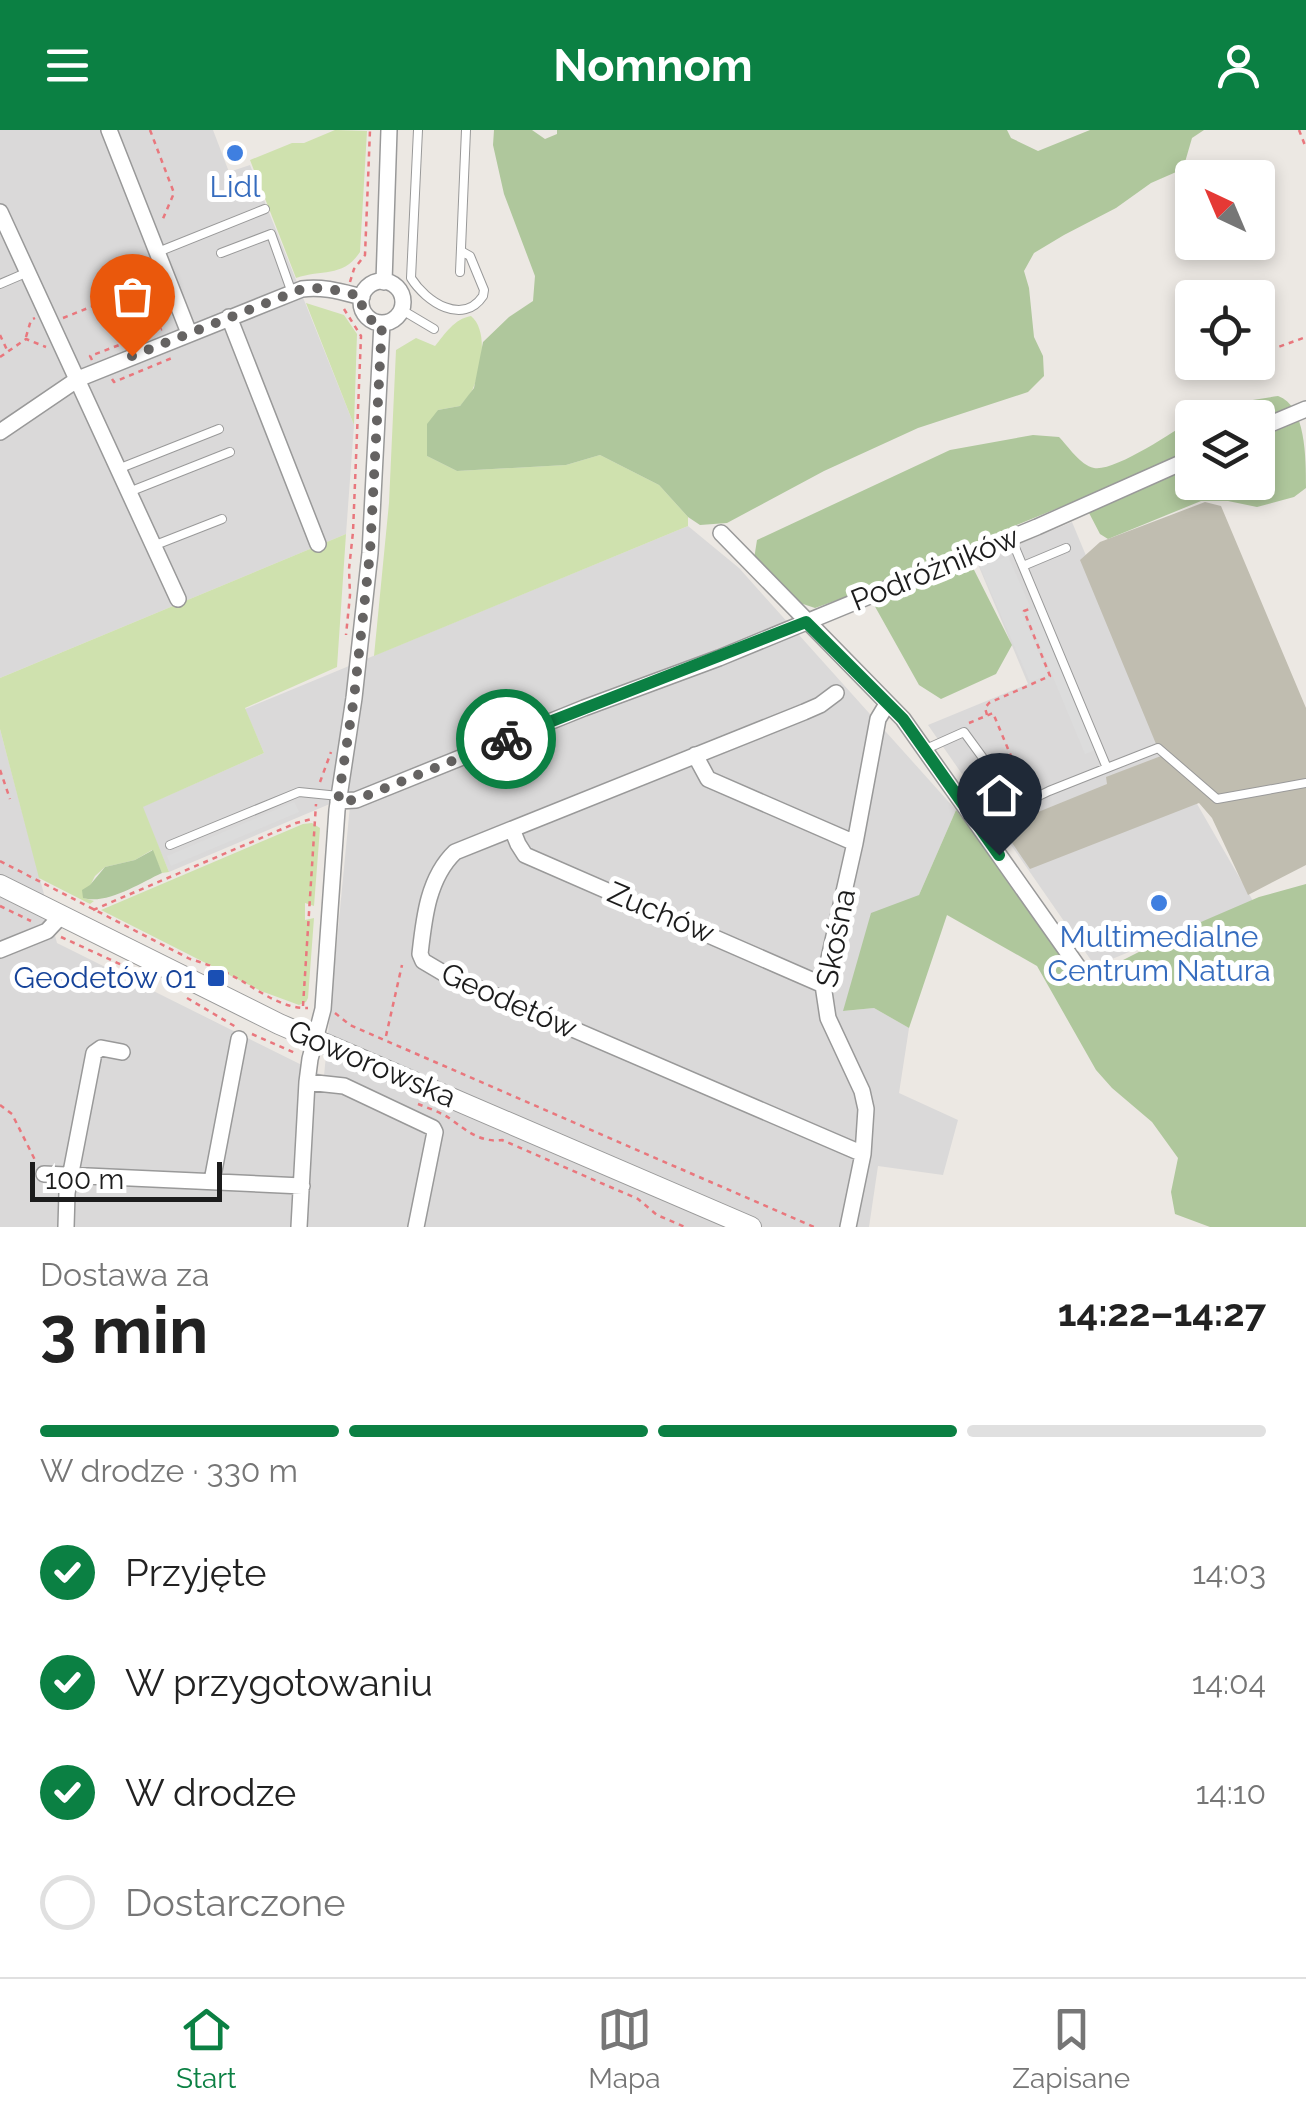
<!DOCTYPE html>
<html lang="pl">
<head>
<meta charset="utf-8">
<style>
	:root { --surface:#fff; --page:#f6f6f6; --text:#222; --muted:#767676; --line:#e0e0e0; --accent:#0b8043 }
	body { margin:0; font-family:Raleway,sans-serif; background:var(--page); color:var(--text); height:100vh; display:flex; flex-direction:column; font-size:38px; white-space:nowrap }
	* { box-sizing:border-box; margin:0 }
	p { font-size:32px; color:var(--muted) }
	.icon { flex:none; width:55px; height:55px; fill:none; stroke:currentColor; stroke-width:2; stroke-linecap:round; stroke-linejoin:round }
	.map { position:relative; height:1097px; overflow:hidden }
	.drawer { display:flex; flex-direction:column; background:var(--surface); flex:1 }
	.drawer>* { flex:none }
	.needle { width:65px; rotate:316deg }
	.buttons { position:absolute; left:1175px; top:30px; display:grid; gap:20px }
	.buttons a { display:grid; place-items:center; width:100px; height:100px; border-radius:10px; background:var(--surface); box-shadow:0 5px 15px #0003; font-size:50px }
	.scale { position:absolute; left:30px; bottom:25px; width:192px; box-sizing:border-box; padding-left:10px; border:5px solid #1c1c1c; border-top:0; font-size:28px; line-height:35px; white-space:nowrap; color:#1c1c1c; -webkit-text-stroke:8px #fff; paint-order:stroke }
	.pin { position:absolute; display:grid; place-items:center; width:85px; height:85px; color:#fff; margin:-102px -42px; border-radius:50% 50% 50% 0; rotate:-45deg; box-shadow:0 0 10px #0007 }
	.pin .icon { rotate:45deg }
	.courier { position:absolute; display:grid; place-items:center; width:100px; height:100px; margin:-50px; border:8px solid #0b8043; border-radius:50%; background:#fff; color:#222; box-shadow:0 2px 12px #0007 }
	.head em { font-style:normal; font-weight:700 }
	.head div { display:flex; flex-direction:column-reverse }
	.head { display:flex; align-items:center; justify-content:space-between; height:170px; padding:0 40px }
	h1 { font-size:65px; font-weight:700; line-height:75px }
	.bar { display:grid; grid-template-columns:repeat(4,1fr); gap:15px 10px; align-content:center; height:120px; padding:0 40px }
	.bar i { height:12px; border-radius:8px; background:var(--line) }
	.bar .on { background:var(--accent) }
	.bar p { grid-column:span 4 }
	ol { padding:0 40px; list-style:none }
	li { display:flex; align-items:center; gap:30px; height:110px }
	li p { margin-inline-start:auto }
	li .icon { padding:10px; border-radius:50%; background:var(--accent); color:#fff; stroke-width:4 }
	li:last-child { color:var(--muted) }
	li i { width:55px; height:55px; border:5px solid var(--line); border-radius:50% }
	header { display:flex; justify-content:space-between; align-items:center; height:130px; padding:0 40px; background:var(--accent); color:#fff; font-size:45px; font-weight:700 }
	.tabs { display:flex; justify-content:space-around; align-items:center; height:140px; border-top:2px solid var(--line); background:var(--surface); font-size:28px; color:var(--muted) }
	.tabs a { display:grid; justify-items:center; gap:5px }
	.tabs .on { color:var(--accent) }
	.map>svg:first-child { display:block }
	.residential { fill:#dad9d9 }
	.construction { fill:#c0bdb0 }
	.grass { fill:#cfe1ae }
	.forest { fill:#afc79c }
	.park { fill:#c7f2c4 }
	.parking { fill:#dcdcdc }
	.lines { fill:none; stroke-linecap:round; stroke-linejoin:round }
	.service-casing { stroke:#999; stroke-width:10 }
	.minor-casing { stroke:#999; stroke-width:18 }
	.tertiary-casing { stroke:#999; stroke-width:22 }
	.path { stroke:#e9777d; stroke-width:2.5; stroke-dasharray:5 5; stroke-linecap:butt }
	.service { stroke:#fff; stroke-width:8 }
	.minor { stroke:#fff; stroke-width:15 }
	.tertiary { stroke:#fff; stroke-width:20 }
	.done { stroke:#656362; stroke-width:10; stroke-dasharray:0 18 }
	.route { stroke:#0b8043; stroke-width:12 }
	.shop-dot { fill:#3f7fe0; stroke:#fff; stroke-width:4 }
	.transit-dot { fill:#1a4fb4; stroke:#fff; stroke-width:4 }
	.labels { text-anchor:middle; stroke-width:10; stroke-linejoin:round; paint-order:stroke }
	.shop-label { font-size:30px; fill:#366cbe; stroke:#fff }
	.street-label { font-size:30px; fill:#1c1c1c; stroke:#fff }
	.transit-label { font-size:30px; fill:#164399; stroke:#fff; text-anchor:end }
</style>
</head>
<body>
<header><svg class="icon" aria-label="menu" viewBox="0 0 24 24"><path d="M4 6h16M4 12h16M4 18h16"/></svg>Nomnom<svg class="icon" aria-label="person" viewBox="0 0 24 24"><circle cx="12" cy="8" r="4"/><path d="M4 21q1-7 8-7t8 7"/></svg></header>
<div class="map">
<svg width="1306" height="1097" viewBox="0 0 1306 1097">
	<rect width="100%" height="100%" fill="#ece8e3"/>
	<path class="residential" d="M0 0H213L229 42 250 35 354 295 346 404 0 548Z
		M1072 392 1170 627 1253 771 1095 836 928 595 1028 554 977 432Z
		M688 396 739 438 956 680 919 765 844 881 874 878 909 898 899 963 958 990 943 1045 878 1036 869 1097H0V599L57 813 324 946 351 665 169 742 142 677 264 623 245 579Z"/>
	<path class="construction" d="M1205 372 1221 376 1306 578V735L1248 765 1212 688 1199 673 1030 739 1001 697 1107 654 1106 647 1161 626 1080 430 1100 412Z"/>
	<path class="grass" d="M335 0 367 1 360 122C343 148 322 139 296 148L250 30 292 13H304Z
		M306 173 344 185 357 204 354 295Z
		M471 186C488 200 482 237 474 256 472 263 465 270 460 276L438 280 427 326 457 341 566 335 600 325 659 355 688 387V396L374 526 389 373 396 220 416 208 435 216C445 204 454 189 471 186Z
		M346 404 337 537 245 578 264 623 143 677 169 742 162 743 152 720 135 730 105 737 95 746 84 768 94 771 90 774 39 748 0 599V548Z
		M312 693 320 698 314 776 305 773V790L314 788 308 868 306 872 299 875 261 861 101 780 303 694Z"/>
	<path class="forest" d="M494 0H532L545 9 557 4V0H1007L1011 8 1038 21 1090 0H1204L1192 8 1183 39 1151 53 1116 78 1064 105 1034 123 1024 141 1029 158 1034 207 1043 226 1044 246 1028 262 918 298 824 341 727 393 700 395 688 387 659 355 600 325 566 335 457 341 427 326V294L438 280 460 276 474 258 483 212 509 187 533 171 535 146 504 64 493 15Z
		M1278 266C1306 276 1306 327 1306 358L1294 367 1257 377 1228 371H1201L1108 409 1100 404 1087 379 1073 372 973 413 969 430 1012 515 996 544 941 569 919 555 873 473 857 463 815 478 797 472 754 429 757 410 950 320 1033 305 1059 307C1068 316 1080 335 1094 338 1114 342 1173 302 1192 290V352H1258V288L1197 287C1220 274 1252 270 1278 266Z
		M956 680 1020 763 1078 853 1180 801 1259 767 1306 754V1097H1210L1175 1084 1171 1062 1178 1028 1152 992 1112 958 1096 940 1037 836 947 785 909 898 874 878 843 881 871 783 919 765Z
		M153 720 162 743C140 753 107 775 83 768L82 760 90 755 105 737 135 730Z"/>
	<path class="park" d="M148 130 156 149 108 167 100 149Z"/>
	<path class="parking" d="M1008 426 1030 476 1021 481 1048 545 1030 552 980 437Z
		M1037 477 1095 620 1085 624 1026 482Z
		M294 672 299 682 171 736 167 726Z"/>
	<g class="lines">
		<defs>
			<path id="service" d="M418 0 411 148C426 172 463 196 483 166L484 160 470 126 461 121
				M158 122 265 79
				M221 123 271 104 292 163
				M460 142 466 0
				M0 154 28 142
				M402 180 434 199
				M118 339 219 299
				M129 362 230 322
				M153 416 222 389
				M1023 436 1066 418
				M926 619 964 602 1018 676
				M1107 638 1158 618 1217 669 1306 653
				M979 695 1049 661 1107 638 1011 408
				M170 715 299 662 339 666"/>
			<path id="minor" d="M109 0 189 203
				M0 82 178 469
				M361 172a21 21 0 1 1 42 0a21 21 0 1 1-42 0Z
				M384 152 389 0
				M229 187 318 414
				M1258 299 1306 279
				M0 302 78 249 302 159C323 156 342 162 362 167
				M721 403 903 589 1083 844
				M836 563 820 575 804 582 455 722C428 748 424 788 420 824L423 831 445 844 863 1024
				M695 625 708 649 855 713
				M338 671 356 670 584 578 719 528 1037 397 1192 328
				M512 699 518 714 525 725 823 855
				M0 820 47 801 61 786
				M307 952 344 956 433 998 435 1002 416 1097
				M44 1044 302 1056
				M212 1051 239 909
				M66 1097 67 1063 94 923 101 918 122 922
				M299 1097 307 952 310 929 323 879 337 680 354 568 370 423 382 193
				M848 1097 863 1024 866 979 862 961 828 888 823 855 855 713 878 589 887 574"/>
			<path id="tertiary" d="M0 755 279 894 751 1097"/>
		</defs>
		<use href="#service" class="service-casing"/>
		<use href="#minor" class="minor-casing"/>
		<use href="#tertiary" class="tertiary-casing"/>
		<path class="path" d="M150 0 174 63 162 91
			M1299 0 1306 18
			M350 152 354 139 365 125 370 0
			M344 179 361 206 353 402 349 439 350 465 346 505
			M63 188 153 152
			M0 205 7 220
			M26 207 31 190 35 188
			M1260 221 1270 220 1306 207
			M0 227 26 209 46 217
			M92 230 90 226 162 199
			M112 249 114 252 172 228
			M987 585 985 578 989 573 1050 546 1024 481 1029 479
			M969 593 993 583 1021 650 1015 654
			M0 640 10 669
			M320 652 331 622
			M0 731 190 829C208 834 226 842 242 851 262 863 284 879 308 878
			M0 776 31 791
			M93 780 296 693 312 689
			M61 807 122 835
			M187 868 236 897
			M303 876 316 674
			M335 883 350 895 814 1097
			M252 904 295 923
			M386 906 402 835
			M418 974C428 978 440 982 449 988 466 1000 480 1013 502 1010L638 1069 657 1085 685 1097
			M0 975 12 984 35 1030"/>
		<use href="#service" class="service"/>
		<use href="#minor" class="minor"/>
		<use href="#tertiary" class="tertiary"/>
	</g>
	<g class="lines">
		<path class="done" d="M132 226 302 159C323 156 342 161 362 167 360 181 367 191 382 194L370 423 354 568 338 671 356 670 506 609"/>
		<path class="route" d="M506 609 806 492 903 589 999 725"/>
	</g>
	<g class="shop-dot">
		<circle cx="235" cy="23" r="10"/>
		<circle cx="1159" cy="773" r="10"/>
	</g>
	<rect class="transit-dot" x="206" y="838" width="20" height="20" rx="5"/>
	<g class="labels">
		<g class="shop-label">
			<text x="235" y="67">Lidl</text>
			<text x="1159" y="817">Multimedialne<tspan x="1159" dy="34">Centrum Natura</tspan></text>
		</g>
		<g class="street-label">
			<text transform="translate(935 439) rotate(-22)" y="10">Podróżników</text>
			<text transform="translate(661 783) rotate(23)" y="10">Zuchów</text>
			<text transform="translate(836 808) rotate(-79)" y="10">Skośna</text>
			<text transform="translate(509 871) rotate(24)" y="10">Geodetów</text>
			<text transform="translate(372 934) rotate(23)" y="10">Goworowska</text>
		</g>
		<g class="transit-label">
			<text x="196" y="858">Geodetów 01</text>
		</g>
	</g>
</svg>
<div class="buttons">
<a><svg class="needle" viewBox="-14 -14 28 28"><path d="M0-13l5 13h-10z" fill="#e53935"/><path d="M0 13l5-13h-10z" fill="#767676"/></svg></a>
<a><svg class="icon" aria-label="locate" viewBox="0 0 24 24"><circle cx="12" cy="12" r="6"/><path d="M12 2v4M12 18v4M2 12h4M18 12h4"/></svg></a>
<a><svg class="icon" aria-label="layers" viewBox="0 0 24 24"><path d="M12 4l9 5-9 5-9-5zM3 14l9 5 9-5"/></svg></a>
</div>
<div class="scale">100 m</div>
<div class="pin" style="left:132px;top:226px;background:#ea580c"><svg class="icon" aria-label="bag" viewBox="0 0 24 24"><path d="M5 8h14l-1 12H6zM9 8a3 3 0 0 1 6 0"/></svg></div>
<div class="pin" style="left:999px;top:725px;background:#1f2937"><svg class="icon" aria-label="home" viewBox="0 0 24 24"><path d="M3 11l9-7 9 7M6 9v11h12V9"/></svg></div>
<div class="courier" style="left:506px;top:609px"><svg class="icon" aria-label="bike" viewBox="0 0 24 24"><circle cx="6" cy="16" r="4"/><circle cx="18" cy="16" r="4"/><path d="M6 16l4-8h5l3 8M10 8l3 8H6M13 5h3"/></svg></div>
</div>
<section class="drawer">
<div class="head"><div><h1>3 min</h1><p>Dostawa za</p></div><em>14:22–14:27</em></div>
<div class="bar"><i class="on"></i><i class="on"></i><i class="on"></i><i></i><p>W drodze · 330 m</p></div>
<ol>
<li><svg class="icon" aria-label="check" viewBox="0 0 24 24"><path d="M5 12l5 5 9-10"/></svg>Przyjęte<p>14:03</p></li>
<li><svg class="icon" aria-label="check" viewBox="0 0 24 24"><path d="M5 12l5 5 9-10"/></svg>W przygotowaniu<p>14:04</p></li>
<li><svg class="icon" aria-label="check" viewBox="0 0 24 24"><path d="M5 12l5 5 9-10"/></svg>W drodze<p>14:10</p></li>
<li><i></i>Dostarczone</li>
</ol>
</section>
<nav class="tabs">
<a class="on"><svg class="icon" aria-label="home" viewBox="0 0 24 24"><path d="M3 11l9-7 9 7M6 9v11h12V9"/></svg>Start</a>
<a><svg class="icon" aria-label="map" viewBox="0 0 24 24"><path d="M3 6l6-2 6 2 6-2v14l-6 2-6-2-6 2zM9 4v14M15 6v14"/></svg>Mapa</a>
<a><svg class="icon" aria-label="saved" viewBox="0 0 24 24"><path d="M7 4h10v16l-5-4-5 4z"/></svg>Zapisane</a>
</nav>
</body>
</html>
